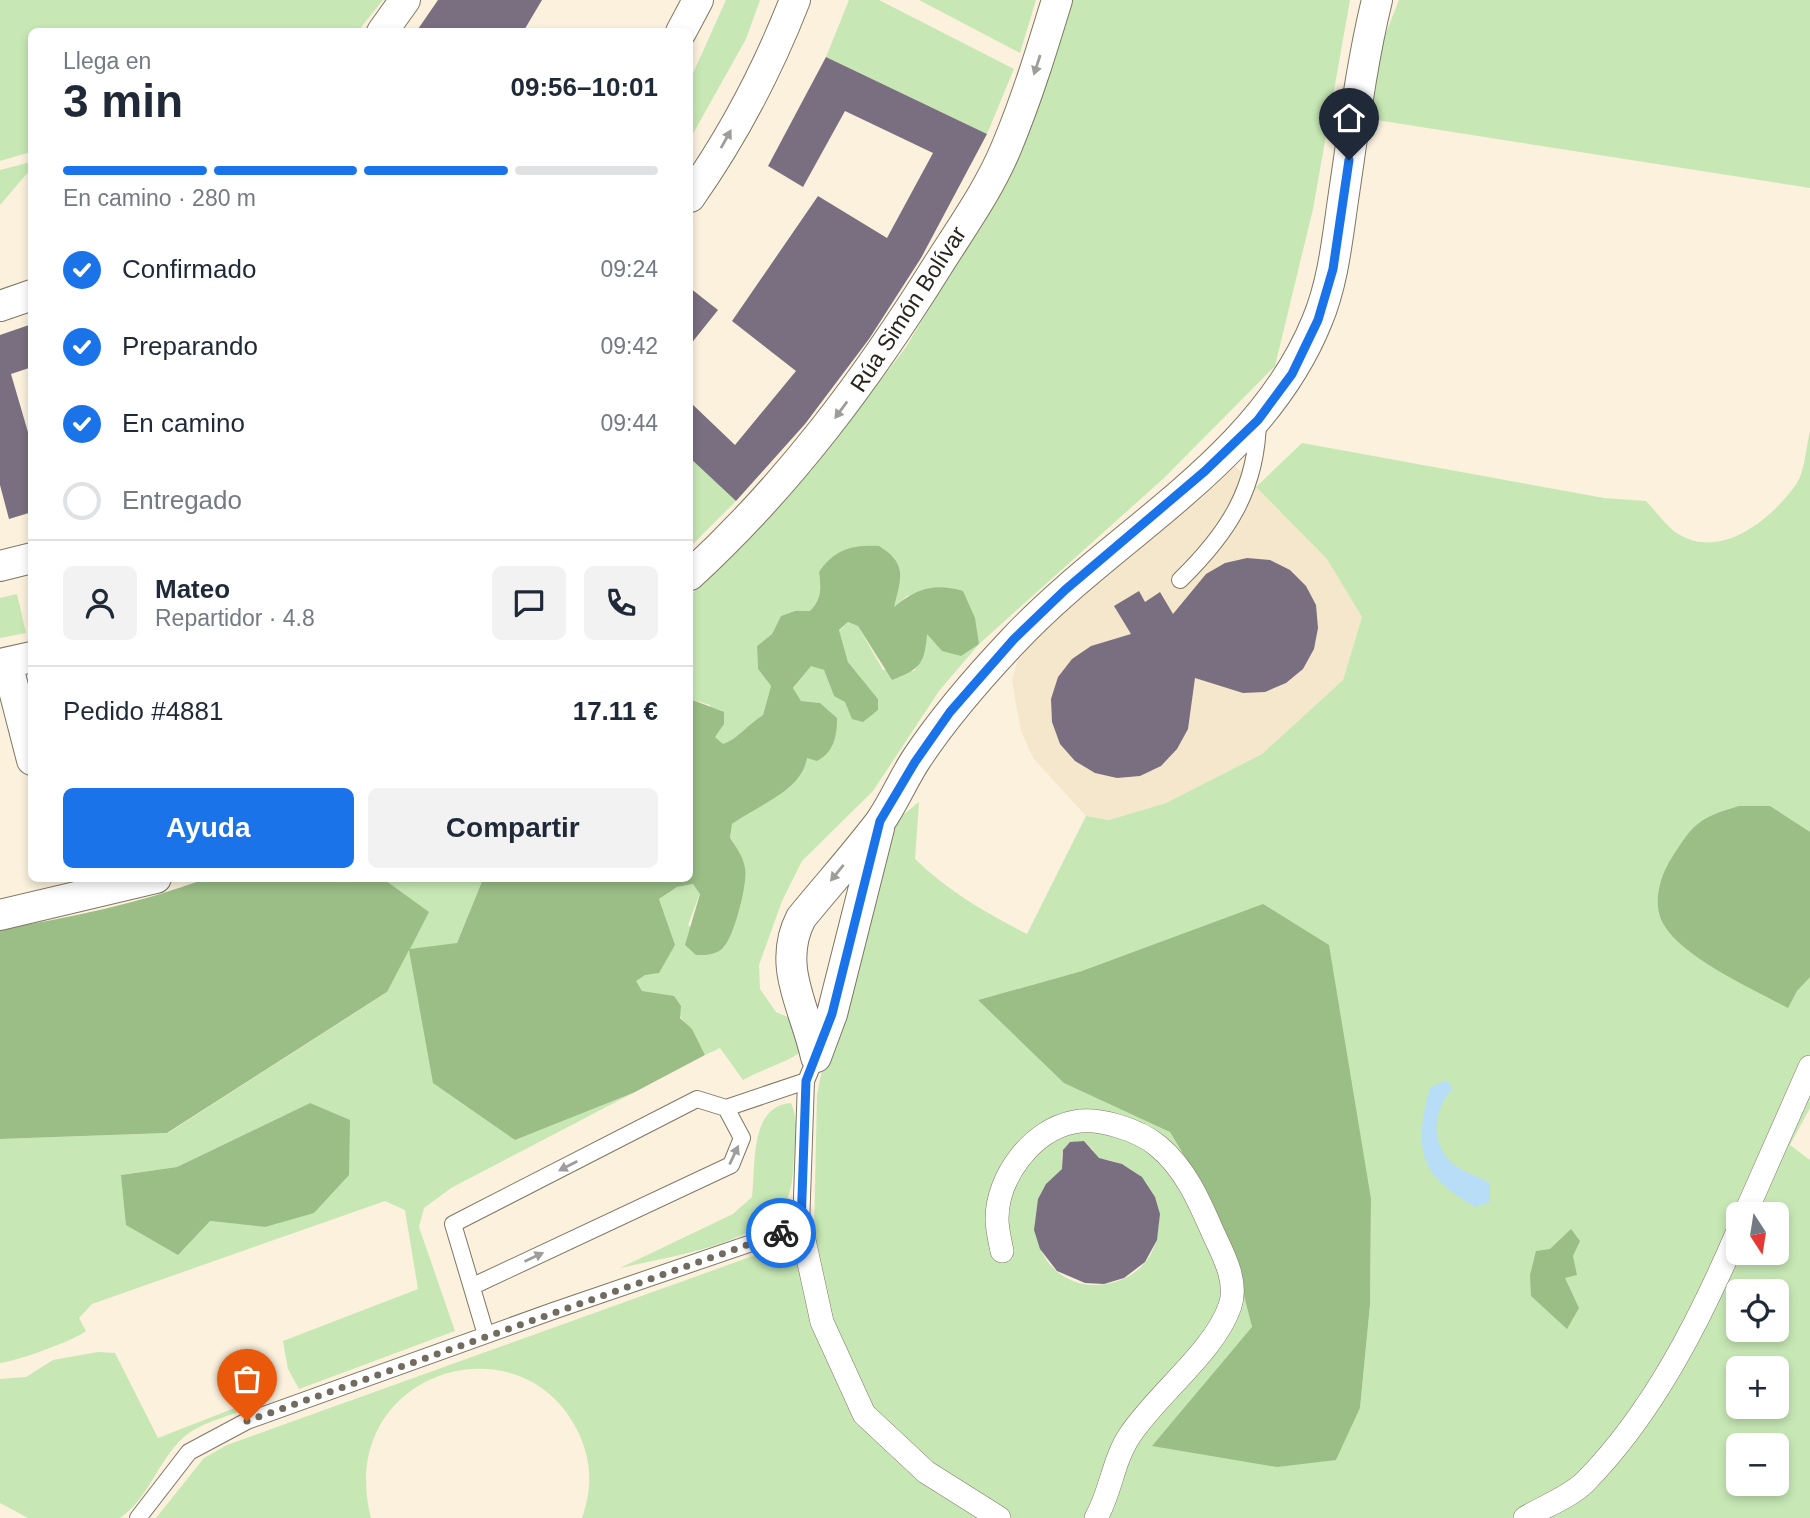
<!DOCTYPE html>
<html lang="es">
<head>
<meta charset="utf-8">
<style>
	:root { --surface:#fff; --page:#f2f2f3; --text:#1f2937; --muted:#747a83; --line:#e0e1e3; --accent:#1a73e8 }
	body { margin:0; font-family:Arial,sans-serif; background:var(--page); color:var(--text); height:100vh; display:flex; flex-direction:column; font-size:26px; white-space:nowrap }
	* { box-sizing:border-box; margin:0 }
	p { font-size:23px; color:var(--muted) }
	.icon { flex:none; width:38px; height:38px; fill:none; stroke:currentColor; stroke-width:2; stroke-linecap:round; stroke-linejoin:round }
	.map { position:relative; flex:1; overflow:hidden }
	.drawer { position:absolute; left:28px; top:28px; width:665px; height:854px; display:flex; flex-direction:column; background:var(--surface); border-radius:10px; box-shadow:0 4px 10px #0003 }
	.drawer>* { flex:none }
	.needle { width:46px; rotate:168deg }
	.tools { position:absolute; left:1726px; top:1202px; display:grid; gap:14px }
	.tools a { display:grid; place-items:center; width:63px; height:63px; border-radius:10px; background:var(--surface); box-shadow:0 4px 10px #0003; font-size:35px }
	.pin { position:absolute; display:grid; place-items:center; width:60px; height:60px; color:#fff; margin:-72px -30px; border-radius:50% 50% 50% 0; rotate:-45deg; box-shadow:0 0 7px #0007 }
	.pin .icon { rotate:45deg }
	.courier { position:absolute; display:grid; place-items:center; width:70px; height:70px; margin:-35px; border:5px solid #1a73e8; border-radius:50%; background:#fff; color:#222; box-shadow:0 2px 9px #0007 }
	.headline em { font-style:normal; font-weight:600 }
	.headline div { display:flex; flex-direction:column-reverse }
	.headline { display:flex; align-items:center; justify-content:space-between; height:119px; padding:0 35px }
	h1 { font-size:46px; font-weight:600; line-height:52px }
	.bar { display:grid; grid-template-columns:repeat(4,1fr); gap:10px 7px; align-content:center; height:84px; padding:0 35px }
	.bar i { height:9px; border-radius:5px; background:var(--line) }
	.bar .current { background:var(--accent) }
	.bar p { grid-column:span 4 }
	.line { display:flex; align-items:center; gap:18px; padding:0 35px; border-top:2px solid var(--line) }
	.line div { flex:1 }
	.round { display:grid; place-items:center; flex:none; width:74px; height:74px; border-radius:10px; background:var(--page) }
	ol { padding:0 35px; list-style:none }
	li { display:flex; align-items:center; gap:21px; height:77px }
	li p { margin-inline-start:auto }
	li .icon { padding:7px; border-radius:50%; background:var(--accent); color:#fff; stroke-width:4 }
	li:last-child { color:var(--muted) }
	li i { width:38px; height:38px; border:4px solid var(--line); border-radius:50% }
	.action { display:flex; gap:14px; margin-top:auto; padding:14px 35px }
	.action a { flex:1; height:80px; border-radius:10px; background:var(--accent); color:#fff; font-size:28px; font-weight:600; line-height:80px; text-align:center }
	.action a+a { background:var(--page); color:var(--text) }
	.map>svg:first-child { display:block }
	.built { fill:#f4e7cb }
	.green { fill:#c7e8b5; fill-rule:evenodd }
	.forest { fill:#9abe86 }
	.water { fill:#b8ddf6 }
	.building { fill:#7a6f80 }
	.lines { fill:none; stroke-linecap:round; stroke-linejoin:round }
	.service-casing { stroke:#7f7664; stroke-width:18 }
	.pedestrian-casing { stroke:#7f7664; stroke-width:24 }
	.minor-casing { stroke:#7f7664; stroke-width:32 }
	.service { stroke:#fff; stroke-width:16 }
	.pedestrian { stroke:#fff; stroke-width:23 }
	.minor { stroke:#fff; stroke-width:30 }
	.oneway { fill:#9f9d99 }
	.done { stroke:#726c60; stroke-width:7; stroke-dasharray:0 12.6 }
	.route { stroke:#1a73e8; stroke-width:9 }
	.labels { text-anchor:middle; stroke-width:7; stroke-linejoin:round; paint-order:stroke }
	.street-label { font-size:23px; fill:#29251d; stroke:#fff }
</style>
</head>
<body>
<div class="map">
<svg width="1810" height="1518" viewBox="0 0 1810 1518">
	<rect width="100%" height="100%" fill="#fbf1dd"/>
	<path class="built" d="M1234 465 1327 559 1362 617 1343 680 1262 754 1166 803 1109 820 1086 816 1033 758 1021 731 1012 681 1017 662 1037 635 1067 608Z"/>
	<path class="green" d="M0 0H383L358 31 32 32 31 152 0 161Z
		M726 0H760L746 39 690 139V80Z
		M849 0H879L1014 69 987 134 826 57Z
		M919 0H1036L1020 53Z
		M1065 0H1350L1313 209 1275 366 1164 478 979 644 939 691 873 791 802 861 782 901 759 965 760 989 776 1012 792 1019 804 1049C791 1062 761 1069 743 1080L720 1048 705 1055C693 1030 670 997 642 991L635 981 675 946 659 899 677 887 693 884 700 893 688 925 724 948C740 913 753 872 730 838L732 824 807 758 820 703 801 701 793 689 811 665 824 670 834 696 878 699 848 662 839 631 848 622 858 626 883 670 914 671C937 642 923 625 908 595L893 608 819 571C821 588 822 599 810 611H795L781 616 772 634 757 646 758 669 771 686 763 715C748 724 738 739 723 745L715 737 710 705 690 699V596L812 470 906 347 970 241Z
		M1399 0H1810V188L1370 119 1382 43Z
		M31 162V169L0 205V170Z
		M1810 431V1108L1790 1145 1810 1160V1518H582C592 1489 592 1464 580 1436 526 1313 333 1370 371 1518H156L204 1458 227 1445 814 1234 817 1095 824 1060 884 849 898 819 919 802 915 859C949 892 985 912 1027 934L1086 816 1109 820 1166 803 1262 754 1343 680 1362 617 1327 559 1256 487 1302 443 1604 498 1646 501C1656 511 1668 529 1680 535 1723 560 1774 517 1797 483 1805 470 1806 447 1810 431ZM1082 971 1371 1199 1370 1305 1360 1408 1336 1460 1252 1327 1234 1257 1212 1202 1170 1132 978 1000ZM1084 1141 1093 1150 1095 1159C1166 1158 1184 1261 1115 1282 1045 1302 1005 1216 1064 1168 1057 1152 1066 1140 1084 1141ZM1738 1214H1776V1253H1738ZM1738 1292H1776V1330H1738ZM1738 1368H1776V1407H1738ZM1738 1446H1776V1484H1738Z
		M690 458 736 501 690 547Z
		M17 594 26 633 0 638V598Z
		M378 879H483L457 943 515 1140 633 1093 451 1188 424 1208 419 1227 455 1331 299 1389 288 1369 283 1341 418 1289 405 1210 385 1201 92 1304 79 1318 86 1331C73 1341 17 1361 0 1363V1139L168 1133 386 993 421 927ZM310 1103 265 1227 210 1221 121 1175 177 1167Z
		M791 1103C799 1121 795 1137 794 1156 793 1170 793 1186 787 1199 764 1244 665 1257 620 1268L733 1214 752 1197C756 1165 749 1106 791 1103Z
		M98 1352 115 1353 158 1438 245 1404 243 1410C226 1417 198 1424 184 1437 158 1460 149 1498 120 1518H28L0 1503V1379L26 1377 53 1360Z"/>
	<path class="forest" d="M879 546C908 564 901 578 894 607 917 588 935 583 963 591L975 618 979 644 961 656 942 651 927 634C925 664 920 669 892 680L858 626 848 622 839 630 848 662 878 699V710L863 722 852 719 845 702 834 696 824 670 811 666 793 688 801 701 820 703 837 718C837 736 834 752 817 761L807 758C801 792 757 805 732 824L730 838C736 847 743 856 745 868 748 883 734 937 723 948 716 955 705 955 696 955L685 945 700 894 693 884 677 887 659 899 675 945 659 973 645 975 636 981 642 991 674 996 681 1006 680 1018 692 1029 705 1055 633 1093 515 1140 433 1083 409 950 387 992 167 1133 0 1139V929C69 918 140 903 205 879L382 878 429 912 410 949 457 943 483 879 690 878V699L724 712V724L715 737 723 744C738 739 748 724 763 715L771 686 758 669 757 646 772 634 781 616 795 611H810C822 599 821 588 819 572 835 549 852 545 879 546Z
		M1739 806H1770L1810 832V977L1797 991 1788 1008C1755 990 1683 958 1664 925 1652 906 1659 878 1671 859 1693 824 1698 818 1739 806Z
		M1263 904 1329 945 1371 1199 1370 1305 1360 1408 1336 1460 1277 1467 1152 1446 1252 1327 1234 1257 1212 1202 1170 1132 1064 1083 978 1000 1082 971Z
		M310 1103 350 1120 349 1175 314 1213 265 1227 210 1221 178 1255 126 1225 121 1175 177 1167Z
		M1571 1229 1580 1241 1573 1256 1577 1275 1565 1278 1579 1308 1567 1329 1531 1296 1530 1275 1536 1251 1550 1249Z"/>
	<path class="water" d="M1446 1080 1453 1088C1435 1108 1430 1136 1447 1158 1455 1169 1479 1177 1490 1183V1202L1476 1207C1419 1176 1413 1149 1430 1088Z"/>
	<path class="building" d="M438 0H542L523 32H416Z
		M826 57 987 134 921 258 869 339 805 424 736 501 690 458V402L735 445 796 371 732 321 818 196 887 238 933 153 845 111 803 187 768 166Z
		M690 288 718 310 690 345Z
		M32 324V367L11 374 32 446V512L9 519 0 485V335Z
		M1247 558 1270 560 1290 570 1306 586 1316 605 1318 628 1314 649 1303 669 1286 683 1265 692 1243 693 1195 678 1188 729 1177 749 1161 766 1140 776 1117 778 1095 773 1075 761 1060 744 1052 722 1051 699 1058 677 1072 659 1091 646 1131 634 1114 606 1139 591 1145 602 1160 592 1173 614 1206 574 1225 563Z
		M1084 1141 1099 1158 1122 1164 1142 1177 1155 1197 1160 1214 1157 1240 1145 1262 1124 1278 1104 1284 1085 1283 1057 1271 1040 1249 1034 1230 1038 1199 1046 1184 1062 1169 1063 1150 1070 1142Z"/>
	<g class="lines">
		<defs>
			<path id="service" d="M1180 580C1228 533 1257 489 1258 420
				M726 1108 806 1081
				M473 1286 731 1165 742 1138 726 1108 697 1099 453 1224 486 1335
				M138 1518 189 1452 247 1421 553 1311 801 1226 806 1081 816 1057"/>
			<path id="pedestrian" d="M1745 1214 1810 1067
				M801 1226 822 1322 864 1414 926 1472 999 1518
				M1002 1251C1000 1241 997 1229 997 1219 997 1177 1032 1130 1074 1122 1099 1117 1139 1130 1158 1146 1186 1169 1200 1203 1214 1235 1224 1256 1238 1282 1230 1306 1214 1352 1158 1393 1130 1435 1113 1460 1111 1492 1096 1518
				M1525 1518C1543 1507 1570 1497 1585 1482 1653 1413 1700 1320 1738 1231"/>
			<path id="minor" d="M382 32 405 0
				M681 32 698 0
				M690 197C733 136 768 69 795 0
				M0 306 32 295
				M0 566 32 558
				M690 575C789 484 867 379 938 265 962 227 990 188 1007 146 1027 98 1042 49 1057 0
				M7 663 32 760
				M0 664 32 657
				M0 915 156 878
				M816 1057C806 1009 776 966 801 918 827 886 855 855 880 822 894 802 903 779 917 758 945 716 978 678 1013 641 1113 534 1260 462 1317 321 1333 283 1337 241 1343 200 1353 133 1361 66 1377 0
				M816 1057 832 1014 879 828"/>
		</defs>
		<use href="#service" class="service-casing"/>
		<use href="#pedestrian" class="pedestrian-casing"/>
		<use href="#minor" class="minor-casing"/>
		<use href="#service" class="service"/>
		<use href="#pedestrian" class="pedestrian"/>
		<use href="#minor" class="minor"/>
	</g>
	<defs><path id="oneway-solid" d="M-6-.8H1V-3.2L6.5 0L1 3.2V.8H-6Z" transform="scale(1.75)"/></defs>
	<g class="oneway">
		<use href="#oneway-solid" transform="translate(1037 65) rotate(108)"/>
		<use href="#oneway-solid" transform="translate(726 139) rotate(-61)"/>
		<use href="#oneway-solid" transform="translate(841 410) rotate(126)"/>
		<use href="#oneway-solid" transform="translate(837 873) rotate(129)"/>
		<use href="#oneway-solid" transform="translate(734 1155) rotate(-65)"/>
		<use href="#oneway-solid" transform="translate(568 1166) rotate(153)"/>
		<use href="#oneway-solid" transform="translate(534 1257) rotate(-25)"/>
	</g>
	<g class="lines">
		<path class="done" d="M247 1421 781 1233"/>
		<path class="route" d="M781 1233 801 1226 806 1081 832 1014 880 821 915 762 950 712 1014 639 1065 590 1205 471 1258 420 1292 374 1318 320 1333 269 1349 160"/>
	</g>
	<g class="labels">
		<g class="street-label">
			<text transform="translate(908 309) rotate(-57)" y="8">Rúa Simón Bolívar</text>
		</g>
	</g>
</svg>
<div class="tools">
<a><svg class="needle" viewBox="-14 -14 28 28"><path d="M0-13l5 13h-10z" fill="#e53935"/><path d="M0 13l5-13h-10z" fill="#747a83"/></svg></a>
<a><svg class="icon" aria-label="locate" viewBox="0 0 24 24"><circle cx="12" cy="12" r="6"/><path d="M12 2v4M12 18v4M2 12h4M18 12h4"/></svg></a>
<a>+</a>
<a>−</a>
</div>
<div class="pin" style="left:247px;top:1421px;background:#ea580c"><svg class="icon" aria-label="bag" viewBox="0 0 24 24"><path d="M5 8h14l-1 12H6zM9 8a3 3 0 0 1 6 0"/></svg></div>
<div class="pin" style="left:1349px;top:160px;background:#1f2937"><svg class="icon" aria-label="home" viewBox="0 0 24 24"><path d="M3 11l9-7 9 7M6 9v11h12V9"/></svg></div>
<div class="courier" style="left:781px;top:1233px"><svg class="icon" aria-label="bike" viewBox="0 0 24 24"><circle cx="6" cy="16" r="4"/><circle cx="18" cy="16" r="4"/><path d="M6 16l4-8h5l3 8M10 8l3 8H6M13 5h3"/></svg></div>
<section class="drawer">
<div class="headline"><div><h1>3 min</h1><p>Llega en</p></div><em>09:56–10:01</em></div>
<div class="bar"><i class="current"></i><i class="current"></i><i class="current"></i><i></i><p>En camino · 280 m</p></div>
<ol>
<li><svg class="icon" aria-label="check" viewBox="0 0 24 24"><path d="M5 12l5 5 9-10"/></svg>Confirmado<p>09:24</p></li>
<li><svg class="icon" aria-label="check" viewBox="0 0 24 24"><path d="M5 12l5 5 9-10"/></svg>Preparando<p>09:42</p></li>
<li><svg class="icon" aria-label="check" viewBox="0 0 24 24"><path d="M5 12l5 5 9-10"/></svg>En camino<p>09:44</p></li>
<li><i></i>Entregado</li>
</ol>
<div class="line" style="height:126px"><a class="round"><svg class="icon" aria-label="person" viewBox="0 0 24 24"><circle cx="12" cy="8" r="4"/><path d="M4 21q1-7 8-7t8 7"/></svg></a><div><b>Mateo</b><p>Repartidor · 4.8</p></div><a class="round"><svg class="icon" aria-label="chat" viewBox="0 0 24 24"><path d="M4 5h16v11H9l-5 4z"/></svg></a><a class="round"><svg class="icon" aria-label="phone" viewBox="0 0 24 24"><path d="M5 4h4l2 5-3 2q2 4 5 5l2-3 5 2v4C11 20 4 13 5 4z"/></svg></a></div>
<div class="line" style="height:91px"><div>Pedido #4881</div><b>17.11 €</b></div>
<div class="action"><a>Ayuda</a><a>Compartir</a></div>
</section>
</div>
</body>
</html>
